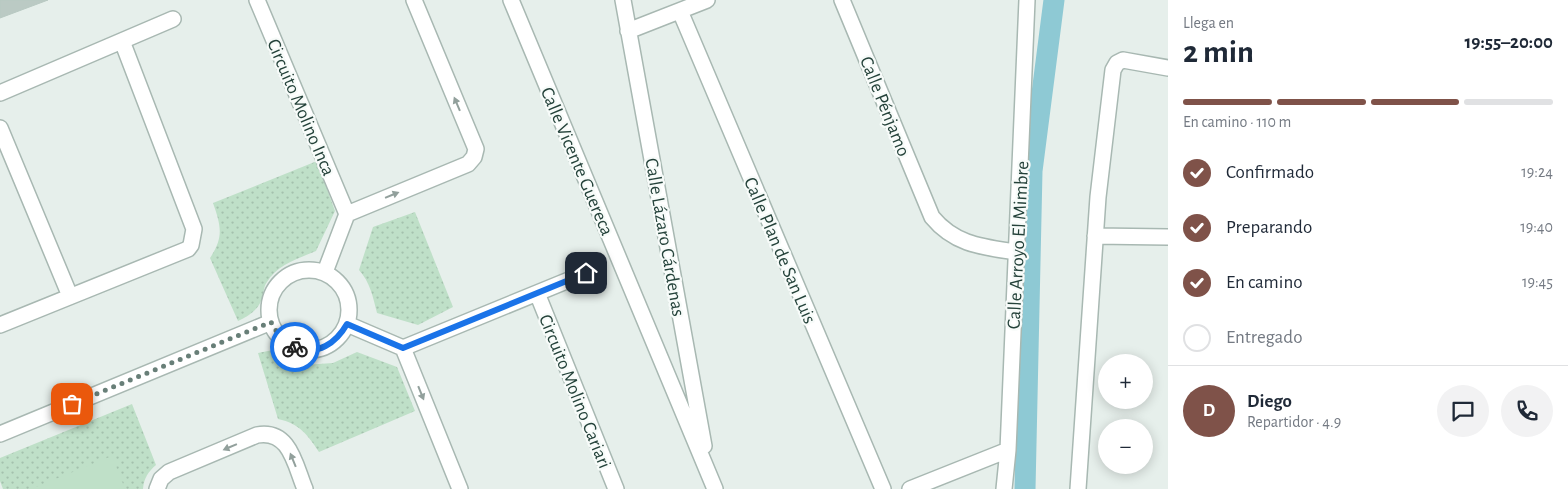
<!DOCTYPE html>
<html lang="es">
<head>
<meta charset="utf-8">
<style>
	:root { --surface:#fff; --page:#f2f2f3; --text:#1f2937; --muted:#747a83; --line:#e0e1e3; --accent:#7f5249 }
	body { margin:0; font-family:"Alegreya Sans",sans-serif; background:var(--page); color:var(--text); height:100vh; display:flex; flex-direction:column; font-size:19px; white-space:nowrap }
	* { box-sizing:border-box; margin:0 }
	p { font-size:16px; color:var(--muted) }
	.icon { flex:none; width:28px; height:28px; fill:none; stroke:currentColor; stroke-width:2; stroke-linecap:round; stroke-linejoin:round }
	.map { position:relative; flex:1; overflow:hidden }
	.panel { display:flex; flex-direction:column; background:var(--surface); width:400px }
	.panel>* { flex:none }
	.controls { position:absolute; left:1098px; top:354px; display:grid; gap:10px }
	.controls a { display:grid; place-items:center; width:55px; height:55px; border-radius:50%; background:var(--surface); box-shadow:0 2px 12px #0003; font-size:25px }
	.pin { position:absolute; display:grid; place-items:center; width:42px; height:42px; color:#fff; margin:-21px; border-radius:10px; box-shadow:0 2px 8px #0006 }
	.courier { position:absolute; display:grid; place-items:center; width:50px; height:50px; margin:-25px; border:4px solid #1a73e8; border-radius:50%; background:#fff; color:#222; box-shadow:0 1px 6px #0007 }
	.summary em { font-style:normal; font-weight:600 }
	.summary div { display:flex; flex-direction:column-reverse }
	.summary { display:flex; align-items:center; justify-content:space-between; height:85px; padding:0 15px }
	h1 { font-size:32px; font-weight:600; line-height:38px }
	.bar { display:grid; grid-template-columns:repeat(4,1fr); gap:8px 5px; align-content:center; height:60px; padding:0 15px }
	.bar i { height:6px; border-radius:4px; background:var(--line) }
	.bar .active { background:var(--accent) }
	.bar p { grid-column:span 4 }
	.line { display:flex; align-items:center; gap:12px; padding:0 15px; border-top:1px solid var(--line) }
	.line div { flex:1 }
	.round { display:grid; place-items:center; flex:none; width:52px; height:52px; border-radius:26px; background:var(--page) }
	ol { padding:0 15px; list-style:none }
	li { display:flex; align-items:center; gap:15px; height:55px }
	li p { margin-inline-start:auto }
	li .icon { padding:5px; border-radius:50%; background:var(--accent); color:#fff; stroke-width:4 }
	li:last-child { color:var(--muted) }
	li i { width:28px; height:28px; border:2px solid var(--line); border-radius:50% }
	main { display:flex; flex:1; min-height:0 }
	.map>svg:first-child { display:block }
	.grass { fill:url(#grass-dots) }
	.garden { fill:#bfe0c8 }
	.lines { fill:none; stroke-linecap:round; stroke-linejoin:round }
	.canal { stroke:#8ec9d4; stroke-width:21 }
	.building { fill:#bbcac4; stroke:#b8c9c2 }
	.minor-casing { stroke:#a8b8b2; stroke-width:18 }
	.minor { stroke:#fff; stroke-width:15 }
	.oneway { fill:#92a09c }
	.done { stroke:#687f78; stroke-width:5; stroke-dasharray:0 9 }
	.route { stroke:#1a73e8; stroke-width:6 }
	.labels { text-anchor:middle; stroke-width:4.5; stroke-linejoin:round; paint-order:stroke }
	.street-label { font-size:19px; fill:#24423a; stroke:#f7fbf9 }
</style>
</head>
<body>
<main>
<div class="map">
<svg width="1168" height="489" viewBox="0 0 1168 489">
	<defs>
		<pattern id="grass-dots" width="8" height="8" patternUnits="userSpaceOnUse" patternTransform="scale(1.25)"><rect width="8" height="8" fill="#bfe0c8"/><path d="M2 2h.1M6 6h.1" fill="none" stroke="#a4c1ad" stroke-width="1.8" stroke-linecap="round"/></pattern>
	</defs>
	<rect width="100%" height="100%" fill="#e6efeb"/>
	<path class="grass" d="M317 161 335 211 316 251C299 258 277 265 267 282 263 287 264 295 261 301 257 311 248 316 238 321L210 258C224 237 221 226 213 203Z
		M415 212 453 307 418 325 377 313C373 297 370 282 359 270L373 227Z
		M273 350 304 365 333 363 357 352 397 367 415 411 319 452C307 434 300 424 278 419L258 353Z
		M132 404 156 465C148 472 144 478 143 489H3L0 481V458Z"/>
	<path class="garden" d="M112 456 125 489H31Z"/>
	<g class="lines">
		<path class="canal" d="M1025 489 1032 171 1054 0"/>
	</g>
	<path class="building" d="M0 0H48L0 18Z"/>
	<g class="lines">
		<defs>
			<path id="minor" d="M257 0 347 214 325 272
				M511 0 715 489
				M623 0 704 446
				M842 0 932 217C955 245 983 247 1016 252
				M680 11 883 489
				M628 31 707 0
				M0 93 173 19
				M0 128 70 296
				M347 214 468 164 474 157 476 149 414 0
				M1095 236 1168 237
				M269 310a40 40 0 1 1 80 0a40 40 0 1 1-80 0Z
				M537 293 616 489
				M347 324 403 348 460 489
				M0 325 188 249 191 245 194 229 122 41
				M403 348 586 273
				M0 434 271 322
				M157 489 161 479 169 472 257 435C290 429 295 465 305 489
				M910 489 1008 450
				M1004 489 1008 450 1027 0
				M1078 489 1098 197 1113 70 1117 63 1123 60 1168 68"/>
		</defs>
		<use href="#minor" class="minor-casing"/>
		<use href="#minor" class="minor"/>
	</g>
	<defs><path id="oneway-solid" d="M-6-.8H1V-3.2L6.5 0L1 3.2V.8H-6Z" transform="scale(1.25)"/></defs>
	<g class="oneway">
		<use href="#oneway-solid" transform="translate(457 104) rotate(-113)"/>
		<use href="#oneway-solid" transform="translate(392 195) rotate(-22)"/>
		<use href="#oneway-solid" transform="translate(421 393) rotate(68)"/>
		<use href="#oneway-solid" transform="translate(230 447) rotate(157)"/>
		<use href="#oneway-solid" transform="translate(293 460) rotate(-112)"/>
	</g>
	<g class="lines">
		<path class="done" d="M72 404 271 322C277 333 283 342 295 347"/>
		<path class="route" d="M295 347C318 356 336 343 347 324L403 348 586 273"/>
	</g>
	<g class="labels">
		<g class="street-label">
			<text transform="translate(886 106) rotate(68)" y="7">Calle Pénjamo</text>
			<text transform="translate(302 107) rotate(67)" y="7">Circuito Molino Inca</text>
			<text transform="translate(578 161) rotate(67)" y="7">Calle Vicente Guereca</text>
			<text transform="translate(666 237) rotate(80)" y="7">Calle Lázaro Cárdenas</text>
			<text transform="translate(1017 245) rotate(-87)" y="7">Calle Arroyo El Mimbre</text>
			<text transform="translate(781 250) rotate(67)" y="7">Calle Plan de San Luis</text>
			<text transform="translate(576 391) rotate(68)" y="7">Circuito Molino Cariari</text>
		</g>
	</g>
</svg>
<div class="controls">
<a>+</a>
<a>−</a>
</div>
<div class="pin" style="left:72px;top:404px;background:#ea580c"><svg class="icon" aria-label="bag" viewBox="0 0 24 24"><path d="M5 8h14l-1 12H6zM9 8a3 3 0 0 1 6 0"/></svg></div>
<div class="pin" style="left:586px;top:273px;background:#1f2937"><svg class="icon" aria-label="home" viewBox="0 0 24 24"><path d="M3 11l9-7 9 7M6 9v11h12V9"/></svg></div>
<div class="courier" style="left:295px;top:347px"><svg class="icon" aria-label="bike" viewBox="0 0 24 24"><circle cx="6" cy="16" r="4"/><circle cx="18" cy="16" r="4"/><path d="M6 16l4-8h5l3 8M10 8l3 8H6M13 5h3"/></svg></div>
</div>
<section class="panel">
<div class="summary"><div><h1>2 min</h1><p>Llega en</p></div><em>19:55–20:00</em></div>
<div class="bar"><i class="active"></i><i class="active"></i><i class="active"></i><i></i><p>En camino · 110 m</p></div>
<ol>
<li><svg class="icon" aria-label="check" viewBox="0 0 24 24"><path d="M5 12l5 5 9-10"/></svg>Confirmado<p>19:24</p></li>
<li><svg class="icon" aria-label="check" viewBox="0 0 24 24"><path d="M5 12l5 5 9-10"/></svg>Preparando<p>19:40</p></li>
<li><svg class="icon" aria-label="check" viewBox="0 0 24 24"><path d="M5 12l5 5 9-10"/></svg>En camino<p>19:45</p></li>
<li><i></i>Entregado</li>
</ol>
<div class="line" style="height:90px"><b class="round" style="background:var(--accent);color:#fff">D</b><div><b>Diego</b><p>Repartidor · 4.9</p></div><a class="round"><svg class="icon" aria-label="chat" viewBox="0 0 24 24"><path d="M4 5h16v11H9l-5 4z"/></svg></a><a class="round"><svg class="icon" aria-label="phone" viewBox="0 0 24 24"><path d="M5 4h4l2 5-3 2q2 4 5 5l2-3 5 2v4C11 20 4 13 5 4z"/></svg></a></div>
</section>
</main>
</body>
</html>
